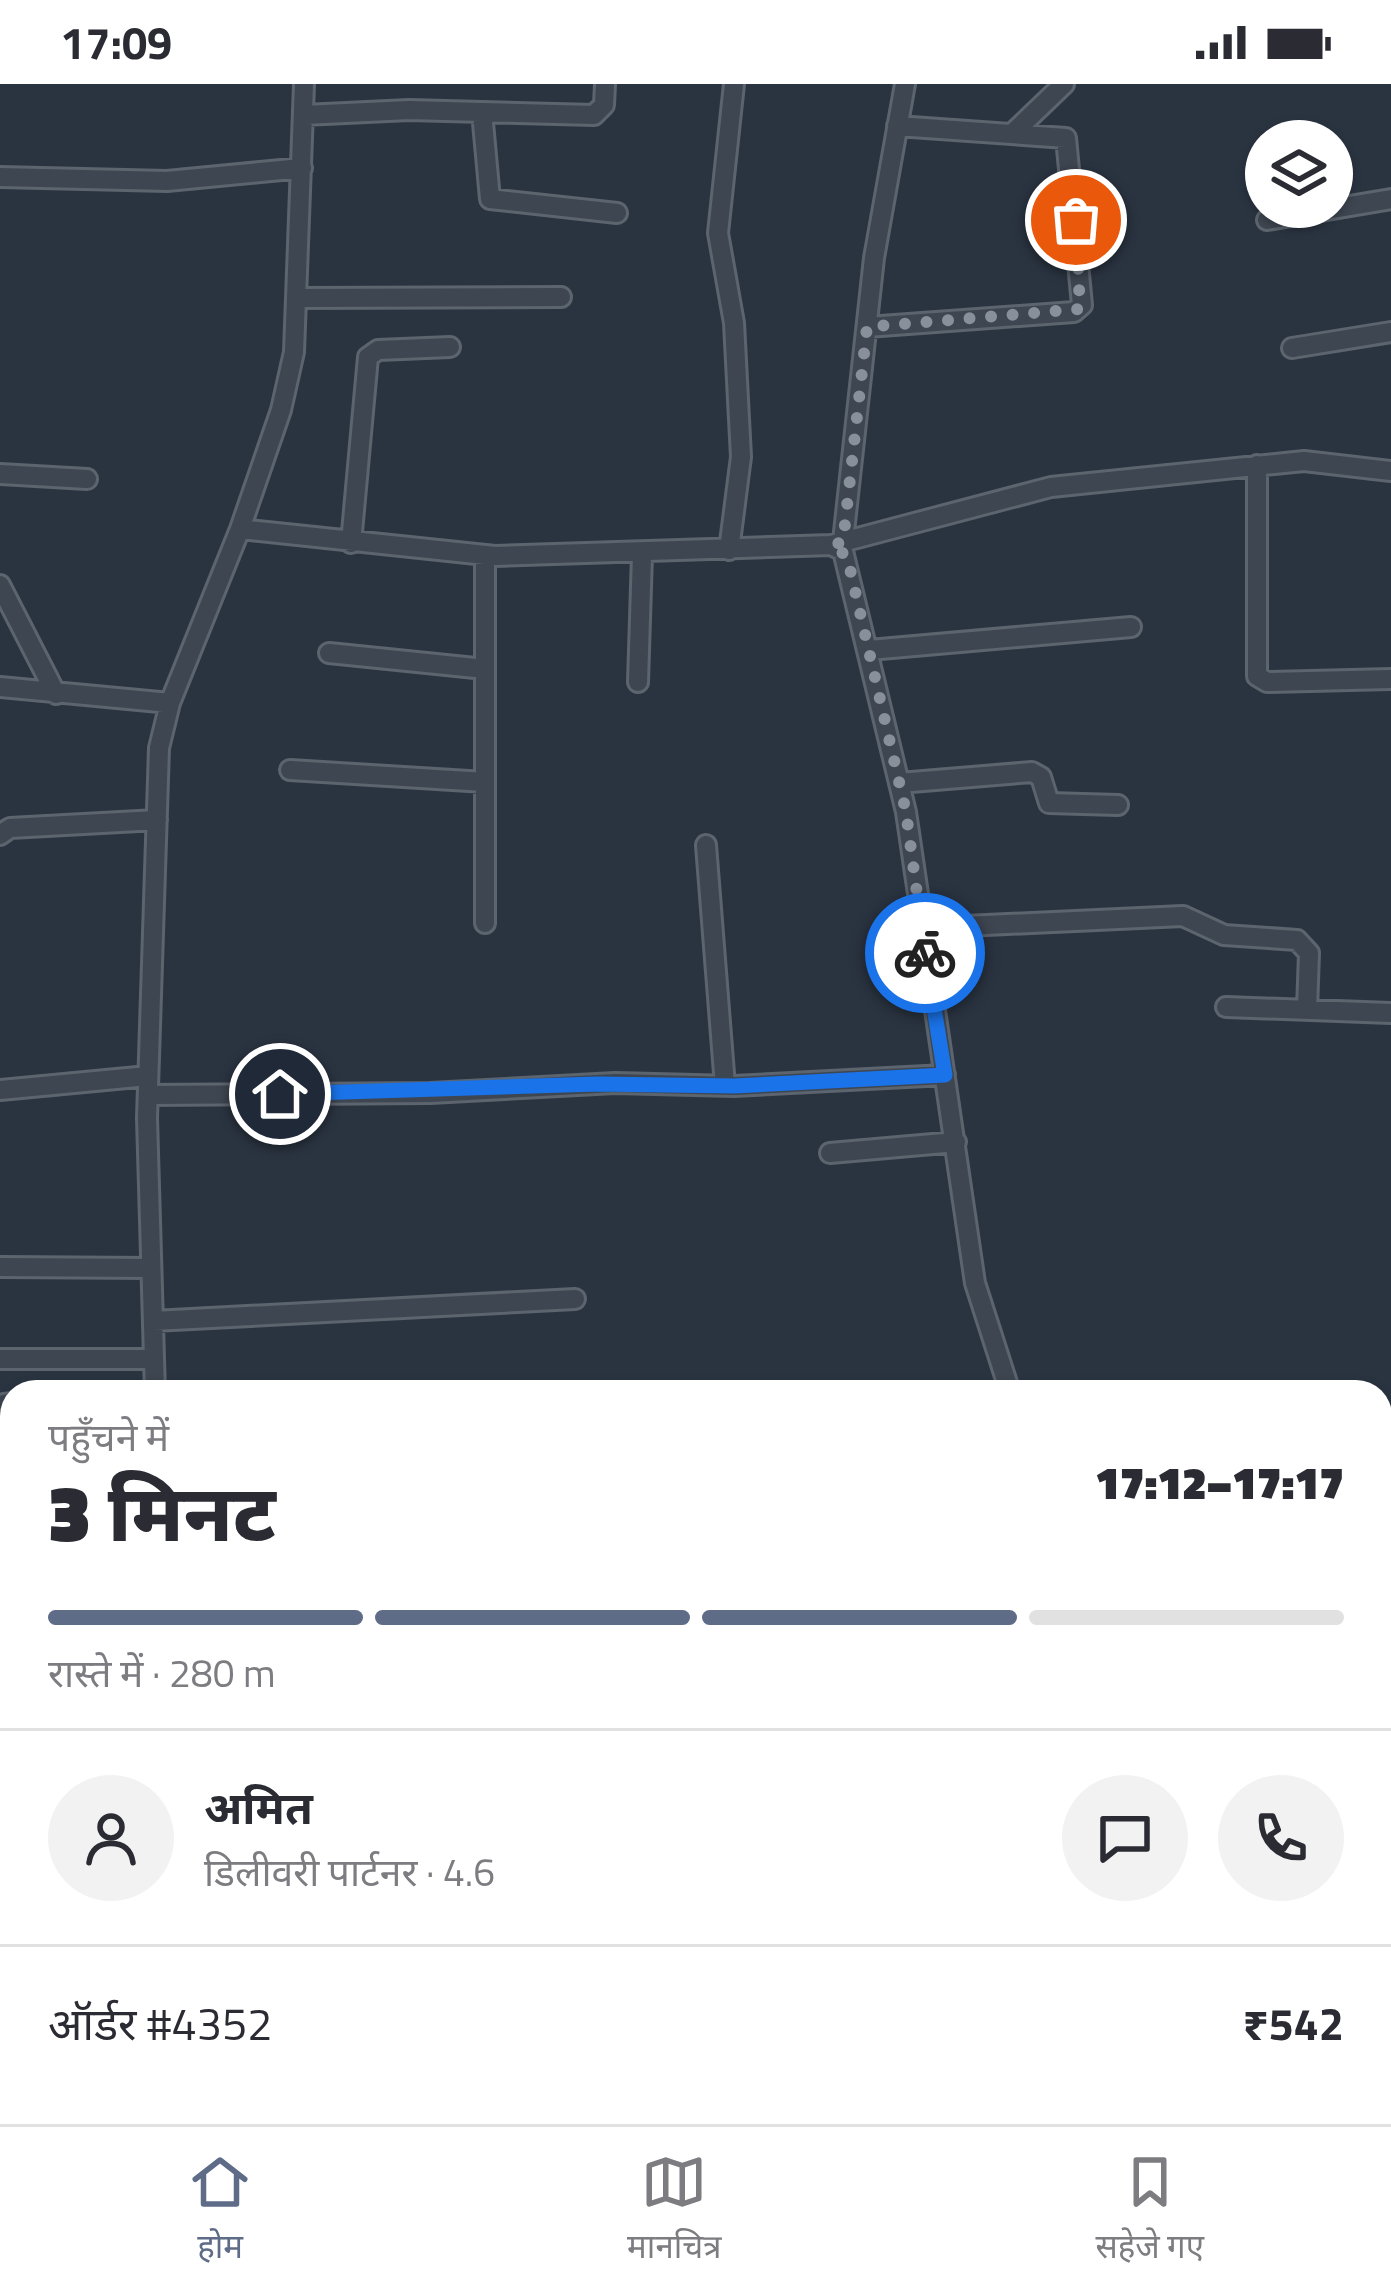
<!DOCTYPE html>
<html lang="hi">
<head>
<meta charset="utf-8">
<style>
	:root { --surface:#fff; --page:#f2f2f3; --text:#2b2b33; --muted:#7c7c81; --line:#e1e1e2; --accent:#5e6c87 }
	body { margin:0; font-family:"Titillium Web","Noto Sans Devanagari",sans-serif; background:var(--page); color:var(--text); height:100vh; display:flex; flex-direction:column; font-size:45px; white-space:nowrap }
	* { box-sizing:border-box; margin:0 }
	p { font-size:39px; color:var(--muted) }
	.icon { flex:none; width:66px; height:66px; fill:none; stroke:currentColor; stroke-width:2; stroke-linecap:round; stroke-linejoin:round }
	.map { position:relative; flex:1; overflow:hidden }
	.details { position:absolute; left:0px; top:1296px; width:1392px; height:744px; display:flex; flex-direction:column; background:var(--surface); border-radius:36px 36px 0 0; box-shadow:0 3px 9px #0004 }
	.details>* { flex:none }
	.buttons { position:absolute; left:1245px; top:36px; display:grid; gap:24px }
	.buttons a { display:grid; place-items:center; width:108px; height:108px; border-radius:50%; background:var(--surface); box-shadow:0 3px 9px #0004; font-size:60px }
	.pin { position:absolute; display:grid; place-items:center; width:102px; height:102px; color:#fff; margin:-51px; border:6px solid #fff; border-radius:50%; box-shadow:0 3px 12px #0007 }
	.courier { position:absolute; display:grid; place-items:center; width:120px; height:120px; margin:-60px; border:9px solid #1a73e8; border-radius:50%; background:#fff; color:#222; box-shadow:0 3px 15px #0007 }
	.summary em { font-style:normal; font-weight:800 }
	.summary div { display:flex; flex-direction:column-reverse }
	.summary { display:flex; align-items:center; justify-content:space-between; height:204px; padding:0 48px }
	h1 { font-size:78px; font-weight:800; line-height:90px }
	.bar { display:grid; grid-template-columns:repeat(4,1fr); gap:18px 12px; align-content:center; height:144px; padding:0 48px }
	.bar i { height:15px; border-radius:9px; background:var(--line) }
	.bar .active { background:var(--accent) }
	.bar p { grid-column:span 4 }
	.line { display:flex; align-items:center; gap:30px; padding:0 48px; border-top:3px solid var(--line) }
	.line div { flex:1 }
	.round { display:grid; place-items:center; flex:none; width:126px; height:126px; border-radius:63px; background:var(--page) }
	.status { display:flex; justify-content:space-between; align-items:center; height:84px; padding:0 60px; background:var(--surface); direction:ltr }
	.status svg { height:33px; fill:currentColor }
	.tab-bar { display:flex; justify-content:space-around; align-items:center; height:168px; border-top:3px solid var(--line); background:var(--surface); font-size:33px; color:var(--muted) }
	.tab-bar a { display:grid; justify-items:center; gap:6px }
	.tab-bar .active { color:var(--accent) }
	.map>svg:first-child { display:block }
	.lines { fill:none; stroke-linecap:round; stroke-linejoin:round }
	.minor-casing { stroke:#5c646e; stroke-width:24 }
	.minor { stroke:#3e4651; stroke-width:18 }
	.done { stroke:#88909b; stroke-width:12; stroke-dasharray:0 21.6 }
	.route { stroke:#1a73e8; stroke-width:15 }
</style>
</head>
<body>
<div class="status"><b>17:09</b><svg viewBox="0 0 49 12"><path d="M0 12V9h3v3zM5 12V6h3v6zM10 12V3h3v9zM15 12V0h3v12zM26 1h20v11H26zM47 4h2v5h-2z"/></svg></div>
<div class="map">
<svg width="1391" height="2040" viewBox="0 0 1391 2040">
	<rect width="100%" height="100%" fill="#2a3441"/>
	<g class="lines">
		<defs>
			<path id="minor" d="M482 28 490 115 617 129
				M304 31 409 26 594 31 604 21 605 0
				M1014 48 1064 0
				M0 93 167 97 302 84
				M1267 136 1391 115
				M299 214 561 213
				M867 243 1074 228 1082 221 1066 54 897 42
				M1292 264 1391 248
				M1257 381V592L1267 598 1391 595
				M0 390 87 395
				M240 445 495 472 831 461 843 467 906 728 975 1199 1010 1308
				M843 457 874 174 905 0
				M351 459 368 273 378 266 450 263
				M831 461 1051 403 1304 377 1391 387
				M729 466 741 373 734 239 718 149 734 0
				M0 501 56 610
				M869 566 1131 543
				M329 569 485 585
				M638 598 642 471
				M0 603 170 619
				M290 686 485 698
				M899 699 1032 688 1041 693 1049 719 1118 721
				M0 751 10 744 157 736
				M706 761 725 1002
				M485 839V471
				M922 844 1183 832 1224 851 1297 856 1309 869 1307 926
				M1226 923 1391 929
				M0 1006 148 992
				M148 1011 430 1009 615 999 734 1002 945 991
				M830 1069 956 1058
				M0 1183 151 1184
				M153 1237 575 1215
				M0 1275H154
				M155 1308 147 1034 159 664 170 619 240 445 281 326 294 268 304 0
				M4 1320 12 1319
				M1380 1482H1391
				M1380 1602 1391 1603
				M1380 1746 1383 1931 1391 1939
				M0 1778 12 1779
				M58 2028V2040
				M859 2028 868 2040
				M399 2040 402 2028
				M935 2040V2028
				M1040 2040 1046 2028"/>
		</defs>
		<use href="#minor" class="minor-casing"/>
		<use href="#minor" class="minor"/>
	</g>
	<g class="lines">
		<path class="done" d="M925 869 906 728 847 472 831 461 843 458 867 243 1080 225 1076 136"/>
		<path class="route" d="M280 1010 597 1000 734 1002 945 991 925 869"/>
	</g>
</svg>
<div class="buttons">
<a><svg class="icon" aria-label="layers" viewBox="0 0 24 24"><path d="M12 4l9 5-9 5-9-5zM3 14l9 5 9-5"/></svg></a>
</div>
<div class="pin" style="left:1076px;top:136px;background:#ea580c"><svg class="icon" aria-label="bag" viewBox="0 0 24 24"><path d="M5 8h14l-1 12H6zM9 8a3 3 0 0 1 6 0"/></svg></div>
<div class="pin" style="left:280px;top:1010px;background:#1f2937"><svg class="icon" aria-label="home" viewBox="0 0 24 24"><path d="M3 11l9-7 9 7M6 9v11h12V9"/></svg></div>
<div class="courier" style="left:925px;top:869px"><svg class="icon" aria-label="bike" viewBox="0 0 24 24"><circle cx="6" cy="16" r="4"/><circle cx="18" cy="16" r="4"/><path d="M6 16l4-8h5l3 8M10 8l3 8H6M13 5h3"/></svg></div>
<section class="details">
<div class="summary"><div><h1>3 मिनट</h1><p>पहुँचने में</p></div><em>17:12–17:17</em></div>
<div class="bar"><i class="active"></i><i class="active"></i><i class="active"></i><i></i><p>रास्ते में · 280 m</p></div>
<div class="line" style="height:216px"><a class="round"><svg class="icon" aria-label="person" viewBox="0 0 24 24"><circle cx="12" cy="8" r="4"/><path d="M4 21q1-7 8-7t8 7"/></svg></a><div><b>अमित</b><p>डिलीवरी पार्टनर · 4.6</p></div><a class="round"><svg class="icon" aria-label="chat" viewBox="0 0 24 24"><path d="M4 5h16v11H9l-5 4z"/></svg></a><a class="round"><svg class="icon" aria-label="phone" viewBox="0 0 24 24"><path d="M5 4h4l2 5-3 2q2 4 5 5l2-3 5 2v4C11 20 4 13 5 4z"/></svg></a></div>
<div class="line" style="height:156px"><div>ऑर्डर #4352</div><b>₹542</b></div>
</section>
</div>
<nav class="tab-bar">
<a class="active"><svg class="icon" aria-label="home" viewBox="0 0 24 24"><path d="M3 11l9-7 9 7M6 9v11h12V9"/></svg>होम</a>
<a><svg class="icon" aria-label="map" viewBox="0 0 24 24"><path d="M3 6l6-2 6 2 6-2v14l-6 2-6-2-6 2zM9 4v14M15 6v14"/></svg>मानचित्र</a>
<a><svg class="icon" aria-label="saved" viewBox="0 0 24 24"><path d="M7 4h10v16l-5-4-5 4z"/></svg>सहेजे गए</a>
</nav>
</body>
</html>
